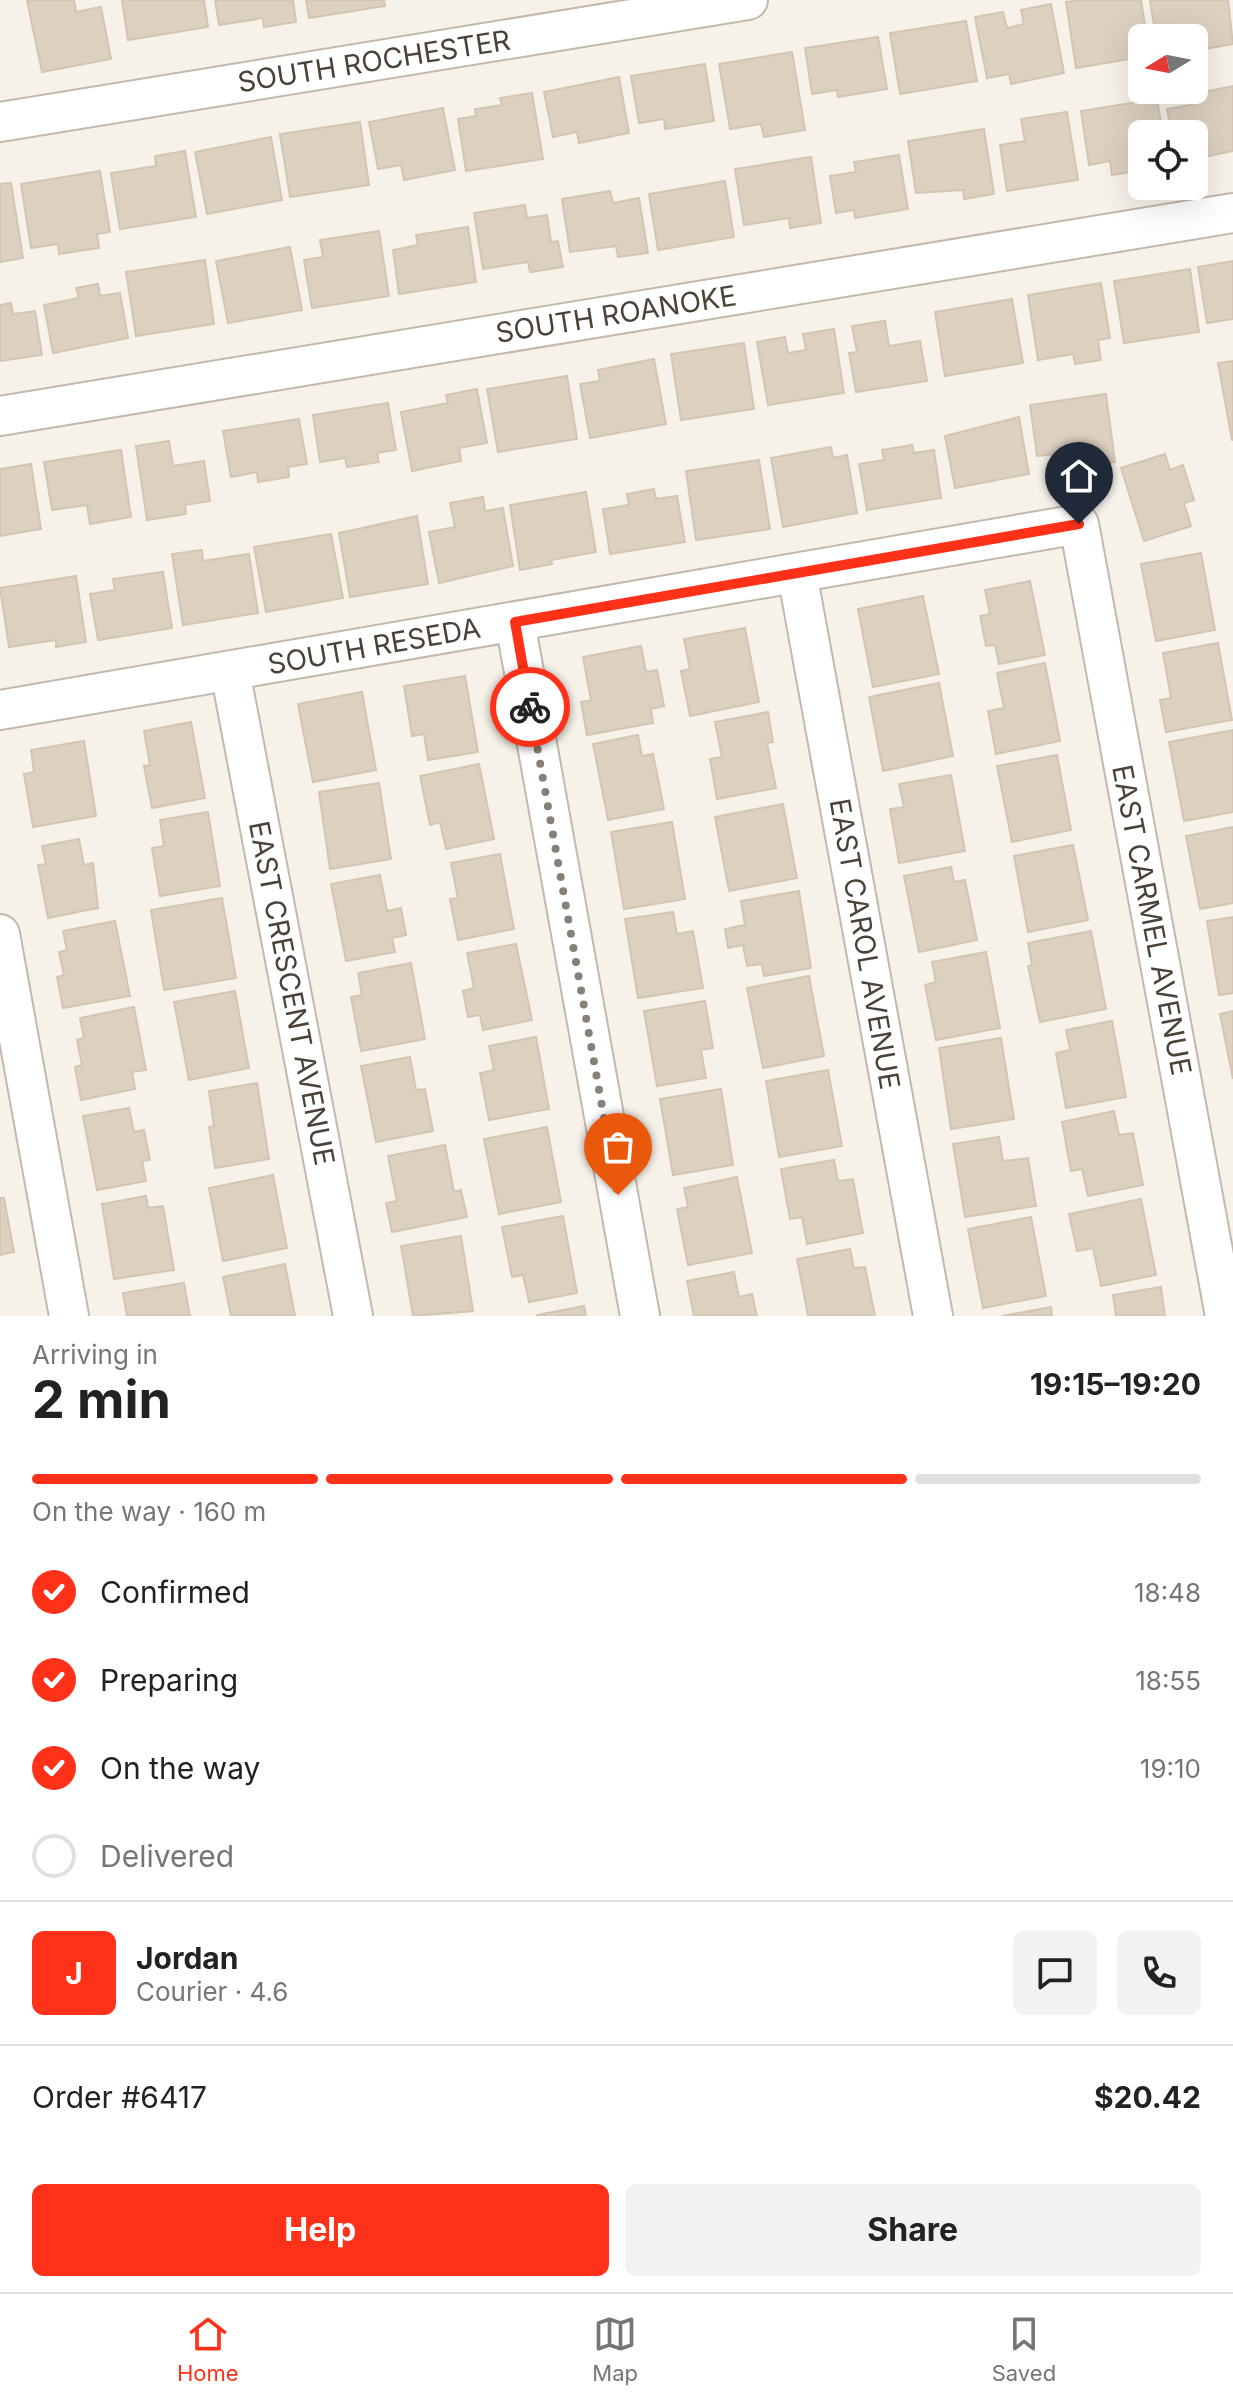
<!DOCTYPE html>
<html lang="en">
<head>
<meta charset="utf-8">
<style>
	:root { --surface:#fff; --page:#f2f2f2; --text:#222; --muted:#767676; --line:#e0e0e0; --accent:#ff3118 }
	body { margin:0; font-family:Inter,sans-serif; background:var(--page); color:var(--text); height:100vh; display:flex; flex-direction:column; font-size:30px; white-space:nowrap }
	* { box-sizing:border-box; margin:0 }
	p { font-size:26px; color:var(--muted) }
	.icon { flex:none; width:44px; height:44px; fill:none; stroke:currentColor; stroke-width:2; stroke-linecap:round; stroke-linejoin:round }
	.map { position:relative; height:1316px; overflow:hidden }
	.details { display:flex; flex-direction:column; background:var(--surface); flex:1 }
	.details>* { flex:none }
	.needle { width:52px; rotate:260deg }
	.buttons { position:absolute; left:1128px; top:24px; display:grid; gap:16px }
	.buttons a { display:grid; place-items:center; width:80px; height:80px; border-radius:12px; background:var(--surface); box-shadow:0 8px 32px #0002; font-size:40px }
	.pin { position:absolute; display:grid; place-items:center; width:68px; height:68px; color:#fff; margin:-82px -34px; border-radius:50% 50% 50% 0; rotate:-45deg; box-shadow:0 0 8px #0007 }
	.pin .icon { rotate:45deg }
	.courier { position:absolute; display:grid; place-items:center; width:80px; height:80px; margin:-40px; border:6px solid #ff3118; border-radius:50%; background:#fff; color:#222; box-shadow:0 2px 10px #0007 }
	.headline em { font-style:normal; font-weight:700 }
	.headline div { display:flex; flex-direction:column-reverse }
	.headline { display:flex; align-items:center; justify-content:space-between; height:136px; padding:0 32px }
	h1 { font-size:52px; font-weight:700; line-height:60px }
	.bar { display:grid; grid-template-columns:repeat(4,1fr); gap:12px 8px; align-content:center; height:96px; padding:0 32px }
	.bar i { height:10px; border-radius:6px; background:var(--line) }
	.bar .selected { background:var(--accent) }
	.bar p { grid-column:span 4 }
	.line { display:flex; align-items:center; gap:20px; padding:0 32px; border-top:2px solid var(--line) }
	.line div { flex:1 }
	.round { display:grid; place-items:center; flex:none; width:84px; height:84px; border-radius:12px; background:var(--page) }
	ol { padding:0 32px; list-style:none }
	li { display:flex; align-items:center; gap:24px; height:88px }
	li p { margin-inline-start:auto }
	li .icon { padding:8px; border-radius:50%; background:var(--accent); color:#fff; stroke-width:4 }
	li:last-child { color:var(--muted) }
	li i { width:44px; height:44px; border:4px solid var(--line); border-radius:50% }
	.button { display:flex; gap:16px; margin-top:auto; padding:16px 32px }
	.button a { flex:1; height:92px; border-radius:12px; background:var(--accent); color:#fff; font-size:32px; font-weight:700; line-height:92px; text-align:center }
	.button a+a { background:var(--page); color:var(--text) }
	.dock { display:flex; justify-content:space-around; align-items:center; height:112px; border-top:2px solid var(--line); background:var(--surface); font-size:22px; color:var(--muted) }
	.dock a { display:grid; justify-items:center; gap:4px }
	.dock .selected { color:var(--accent) }
	.map>svg:first-child { display:block }
	.building { fill:#dcd0c1; stroke:#d4c5b1; stroke-width:2 }
	.lines { fill:none; stroke-linecap:round; stroke-linejoin:round }
	.minor-casing { stroke:#c3b9ab; stroke-width:42 }
	.minor { stroke:#fff; stroke-width:38 }
	.done { stroke:#878076; stroke-width:8; stroke-dasharray:0 14.4 }
	.route { stroke:#ff3118; stroke-width:10 }
	.labels { text-anchor:middle; stroke-width:7; stroke-linejoin:round; paint-order:stroke }
	.street-label { font-size:28px; fill:#4b4237; stroke:#fff }
</style>
</head>
<body>
<div class="map">
<svg width="1233" height="1316" viewBox="0 0 1233 1316">
	<rect width="100%" height="100%" fill="#f6f2ea"/>
	<path class="building" d="M27 0H74L76 12 101 7 111 59 42 72Z
		M122 0H204L208 27 128 40Z
		M215 0H293L296 22 264 27 263 18 219 25Z
		M306 0H384L385 6 309 18Z
		M1080 0H1141L1147 38H1142V57L1076 68 1066 2Z
		M1150 0H1228L1233 44 1194 51V38H1156Z
		M1051 4 1064 73 1011 84 1009 74 987 78 975 17 1003 12 1007 28 1024 24 1021 10Z
		M966 21 977 81 900 94 890 33Z
		M878 37 887 89 838 97 837 90 812 94 805 48Z
		M792 52 805 130 764 137 761 124 730 129 719 64Z
		M705 64 714 121 665 129 664 119 639 123 631 76Z
		M619 77 629 133 579 143 577 132 553 137 544 92Z
		M1233 86V151L1194 159V134H1172L1167 109 1196 104 1194 94Z
		M532 93 543 159 466 171 458 119 476 116 475 109 502 105 500 98Z
		M1157 99 1163 134H1142V170L1112 175 1110 161 1089 165 1081 111Z
		M443 108 455 170 404 180 401 165 378 169 369 122Z
		M1067 112 1078 180 1007 191 1000 145 1025 141 1021 119Z
		M360 122 369 185 290 197 280 134Z
		M984 129 994 194 964 199 963 190 916 193 908 141Z
		M271 137 282 200 207 214 195 152Z
		M185 151 196 217 120 229 111 173 156 166 155 156Z
		M899 155 908 209 855 218 854 210 836 213 830 176 856 172 854 162Z
		M811 157 821 223 790 228 789 218 744 225 735 169Z
		M100 171 110 232 97 234 99 248 59 254 58 244 31 248 21 184Z
		M725 181 734 237 658 250 649 194Z
		M11 183 23 258 0 262V184Z
		M610 191 613 203 639 198 648 253 618 257 616 246 570 252 562 199Z
		M525 205 527 218 547 215 551 242 558 241 563 267 530 272 528 262 483 269 474 213Z
		M468 227 476 282 399 294 393 250 418 245 416 235Z
		M379 231 389 296 312 308 304 260 323 257 320 240Z
		M290 247 302 310 228 323 216 261Z
		M205 260 214 324 136 336 126 272Z
		M1233 261V319L1207 323 1198 267Z
		M1190 269 1199 332 1124 343 1114 281Z
		M1101 283 1110 338 1098 340 1101 360 1075 364 1073 354 1038 360 1028 295Z
		M98 284 100 296 120 293 128 338 53 353 44 305 79 298 76 288Z
		M1012 299 1023 363 945 376 935 312Z
		M11 303 13 314 35 311 42 355 0 361V305Z
		M885 321 889 346 920 341 927 381 856 392 849 353 857 352 852 326Z
		M834 329 844 393 768 405 757 342 785 337 788 353 806 350 803 334Z
		M744 343 754 409 681 420 671 354Z
		M654 359 666 424 590 438 580 384 600 381 598 370Z
		M1233 361V440H1232L1218 363Z
		M567 376 577 439 498 452 487 389Z
		M477 389 487 443 459 448 461 461 412 471 401 412 448 403 446 395Z
		M1106 394 1115 462 1080 467 1079 458 1057 462 1056 454 1037 456 1030 405Z
		M388 403 396 450 377 453 379 462 347 467 345 458 320 462 313 415Z
		M1019 417 1029 474 955 488 945 436Z
		M299 419 307 464 288 467 289 477 258 482 257 472 231 477 223 431Z
		M169 441 173 466 204 461 210 501 185 505 186 514 147 520 136 446Z
		M912 445 914 453 934 450 941 498 867 510 859 464 884 460 882 450Z
		M831 447 833 458 847 455 857 513 783 527 771 458Z
		M121 450 131 517 90 524 87 505 52 510 44 462Z
		M1165 454 1170 470 1183 465 1194 500 1184 503 1191 526 1144 541 1121 468Z
		M759 460 770 529 696 540 686 471Z
		M31 464 41 529 0 536V469Z
		M654 489 656 499 677 496 685 542 610 554 603 509 629 505 627 494Z
		M586 492 596 552 551 560 552 564 520 570 510 505Z
		M483 497 485 511 503 508 513 566 439 583 429 532 455 527 450 503Z
		M417 516 428 584 350 597 339 533Z
		M331 534 343 598 266 612 254 547Z
		M202 550 203 561 249 554 258 613 183 625 172 554Z
		M1201 553 1215 630 1156 641 1141 564Z
		M163 572 172 628 98 640 90 594 115 590 113 579Z
		M76 576 86 642 56 647V640L9 647 0 588Z
		M1030 581 1045 655 999 664 995 645 986 646 980 616 990 614 985 590Z
		M923 596 939 674 873 687 858 609Z
		M745 628 759 702 690 716 681 671 690 669 684 639Z
		M1218 643 1232 720 1166 732 1160 700 1171 698 1163 653Z
		M641 646 646 672 657 670 664 706 651 709 653 723 587 735 581 702 591 700 583 657Z
		M1045 663 1060 741 996 754 988 711 1004 708 997 673Z
		M465 676 478 752 428 760 424 734 412 736 404 686Z
		M939 683 953 756 883 771 869 697Z
		M362 692 376 770 313 782 298 704Z
		M768 712 773 742 767 743 776 788 717 799 710 759 722 757 715 722Z
		M191 722 205 798 152 808 144 766 150 765 144 731Z
		M1233 730V812L1184 821 1169 742Z
		M638 735 642 756 653 754 664 809 608 820 593 744Z
		M84 741 96 816 33 827 24 774 34 772 31 750Z
		M1057 755 1071 830 1012 842 997 766Z
		M479 764 494 839 446 849 440 822 430 825 420 776Z
		M951 775 965 851 899 863 890 809 904 807 899 784Z
		M379 783 391 859 330 869 319 792Z
		M783 804 797 878 729 891 715 817Z
		M208 812 220 886 160 896 152 848 164 846 160 820Z
		M672 822 685 899 624 909 611 832Z
		M1233 827V903L1200 909 1186 836Z
		M79 839 84 865 93 863 98 908 48 918 38 865 46 864 42 846Z
		M1073 845 1088 920 1028 932 1014 856Z
		M500 854 514 929 458 940 450 899 458 898 451 863Z
		M951 867 954 882 965 880 977 940 919 952 904 876Z
		M380 875 387 911 401 908 406 935 392 938 395 952 346 961 331 884Z
		M799 891 811 968 764 976 762 964 747 966 743 945 728 948 725 929 745 925 741 901Z
		M222 898 236 978 164 990 151 910Z
		M673 912 677 934 693 931 703 988 638 998 625 919Z
		M1233 917V993L1219 995 1207 921Z
		M115 921 130 996 63 1008 57 977 64 975 59 952 67 950 63 931Z
		M1091 931 1106 1009 1040 1022 1028 966 1032 965 1028 943Z
		M516 944 532 1020 483 1030 480 1015 468 1017 463 991 474 988 467 953Z
		M986 952 1000 1028 936 1040 925 985 936 982 932 962Z
		M411 963 425 1039 361 1051 351 997 362 995 358 973Z
		M809 976 824 1056 763 1068 747 988Z
		M235 991 249 1068 189 1080 174 1002Z
		M705 1001 713 1048 701 1050 706 1078 657 1086 644 1011Z
		M134 1007 146 1070 132 1072 135 1089 81 1100 75 1067 82 1065 77 1040 84 1038 80 1018Z
		M1233 1011V1079L1220 1014Z
		M1112 1021 1126 1097 1066 1108 1056 1053 1070 1050 1066 1030Z
		M536 1037 549 1109 489 1120 480 1073 494 1070 489 1046Z
		M1001 1038 1014 1119 951 1129 939 1048Z
		M410 1057 416 1090 425 1089 433 1131 376 1142 361 1066Z
		M828 1070 842 1146 779 1157 766 1081Z
		M257 1083 269 1159 215 1168 209 1127 214 1126 209 1091Z
		M721 1089 733 1165 673 1175 660 1099Z
		M129 1108 134 1132 144 1130 150 1160 142 1161 146 1181 97 1190 83 1116Z
		M1114 1111 1119 1135 1133 1133 1143 1185 1088 1196 1082 1169 1071 1171 1062 1122Z
		M547 1127 561 1202 499 1214 484 1139Z
		M999 1137 1003 1161 1028 1158 1036 1206 965 1217 953 1144Z
		M445 1145 454 1192 461 1190 467 1217 392 1232 386 1203 397 1201 388 1156Z
		M834 1160 838 1181 853 1179 863 1233 807 1244 802 1217 790 1219 781 1169Z
		M273 1175 287 1248 223 1261 209 1188Z
		M737 1177 752 1253 688 1265 677 1209 688 1207 684 1188Z
		M146 1196 148 1208 163 1206 174 1270 114 1279 102 1204Z
		M0 1198H4L14 1252 0 1255Z
		M1141 1199 1156 1275 1101 1286 1093 1248 1077 1251 1069 1214Z
		M563 1216 577 1293 529 1302 523 1275 512 1277 502 1227Z
		M1031 1217 1046 1296 983 1308 968 1229Z
		M461 1236 473 1311 413 1316 401 1246Z
		M850 1249 854 1268 865 1267 875 1316H808L797 1259Z
		M285 1264 295 1316H231L223 1277Z
		M734 1272 739 1297 752 1294 757 1316H694L687 1281Z
		M184 1283 190 1316H127L123 1293Z
		M1161 1287 1165 1316H1116L1113 1295Z
		M584 1306 586 1316H537V1315Z
		M1051 1307 1052 1316H1002Z"/>
	<g class="lines">
		<defs>
			<path id="minor" d="M0 122 748 0
				M0 416 1233 213
				M797 573 933 1316
				M515 622 640 1316
				M230 671 353 1316
				M0 710 1079 524 1225 1316
				M0 934 69 1316"/>
		</defs>
		<use href="#minor" class="minor-casing"/>
		<use href="#minor" class="minor"/>
	</g>
	<g class="lines">
		<path class="done" d="M530 707 618 1195"/>
		<path class="route" d="M530 707 515 622 1079 524"/>
	</g>
	<g class="labels">
		<g class="street-label">
			<text transform="translate(374 61) rotate(-9)" y="10">SOUTH ROCHESTER</text>
			<text transform="translate(616 314) rotate(-9)" y="10">SOUTH ROANOKE</text>
			<text transform="translate(374 646) rotate(-10)" y="10">SOUTH RESEDA</text>
			<text transform="translate(1152 920) rotate(79)" y="10">EAST CARMEL AVENUE</text>
			<text transform="translate(865 944) rotate(80)" y="10">EAST CAROL AVENUE</text>
			<text transform="translate(292 993) rotate(79)" y="10">EAST CRESCENT AVENUE</text>
		</g>
	</g>
</svg>
<div class="buttons">
<a><svg class="needle" viewBox="-14 -14 28 28"><path d="M0-13l5 13h-10z" fill="#e53935"/><path d="M0 13l5-13h-10z" fill="#767676"/></svg></a>
<a><svg class="icon" aria-label="locate" viewBox="0 0 24 24"><circle cx="12" cy="12" r="6"/><path d="M12 2v4M12 18v4M2 12h4M18 12h4"/></svg></a>
</div>
<div class="pin" style="left:618px;top:1195px;background:#ea580c"><svg class="icon" aria-label="bag" viewBox="0 0 24 24"><path d="M5 8h14l-1 12H6zM9 8a3 3 0 0 1 6 0"/></svg></div>
<div class="pin" style="left:1079px;top:524px;background:#1f2937"><svg class="icon" aria-label="home" viewBox="0 0 24 24"><path d="M3 11l9-7 9 7M6 9v11h12V9"/></svg></div>
<div class="courier" style="left:530px;top:707px"><svg class="icon" aria-label="bike" viewBox="0 0 24 24"><circle cx="6" cy="16" r="4"/><circle cx="18" cy="16" r="4"/><path d="M6 16l4-8h5l3 8M10 8l3 8H6M13 5h3"/></svg></div>
</div>
<section class="details">
<div class="headline"><div><h1>2 min</h1><p>Arriving in</p></div><em>19:15–19:20</em></div>
<div class="bar"><i class="selected"></i><i class="selected"></i><i class="selected"></i><i></i><p>On the way · 160 m</p></div>
<ol>
<li><svg class="icon" aria-label="check" viewBox="0 0 24 24"><path d="M5 12l5 5 9-10"/></svg>Confirmed<p>18:48</p></li>
<li><svg class="icon" aria-label="check" viewBox="0 0 24 24"><path d="M5 12l5 5 9-10"/></svg>Preparing<p>18:55</p></li>
<li><svg class="icon" aria-label="check" viewBox="0 0 24 24"><path d="M5 12l5 5 9-10"/></svg>On the way<p>19:10</p></li>
<li><i></i>Delivered</li>
</ol>
<div class="line" style="height:144px"><b class="round" style="background:var(--accent);color:#fff">J</b><div><b>Jordan</b><p>Courier · 4.6</p></div><a class="round"><svg class="icon" aria-label="chat" viewBox="0 0 24 24"><path d="M4 5h16v11H9l-5 4z"/></svg></a><a class="round"><svg class="icon" aria-label="phone" viewBox="0 0 24 24"><path d="M5 4h4l2 5-3 2q2 4 5 5l2-3 5 2v4C11 20 4 13 5 4z"/></svg></a></div>
<div class="line" style="height:104px"><div>Order #6417</div><b>$20.42</b></div>
<div class="button"><a>Help</a><a>Share</a></div>
</section>
<nav class="dock">
<a class="selected"><svg class="icon" aria-label="home" viewBox="0 0 24 24"><path d="M3 11l9-7 9 7M6 9v11h12V9"/></svg>Home</a>
<a><svg class="icon" aria-label="map" viewBox="0 0 24 24"><path d="M3 6l6-2 6 2 6-2v14l-6 2-6-2-6 2zM9 4v14M15 6v14"/></svg>Map</a>
<a><svg class="icon" aria-label="saved" viewBox="0 0 24 24"><path d="M7 4h10v16l-5-4-5 4z"/></svg>Saved</a>
</nav>
</body>
</html>
